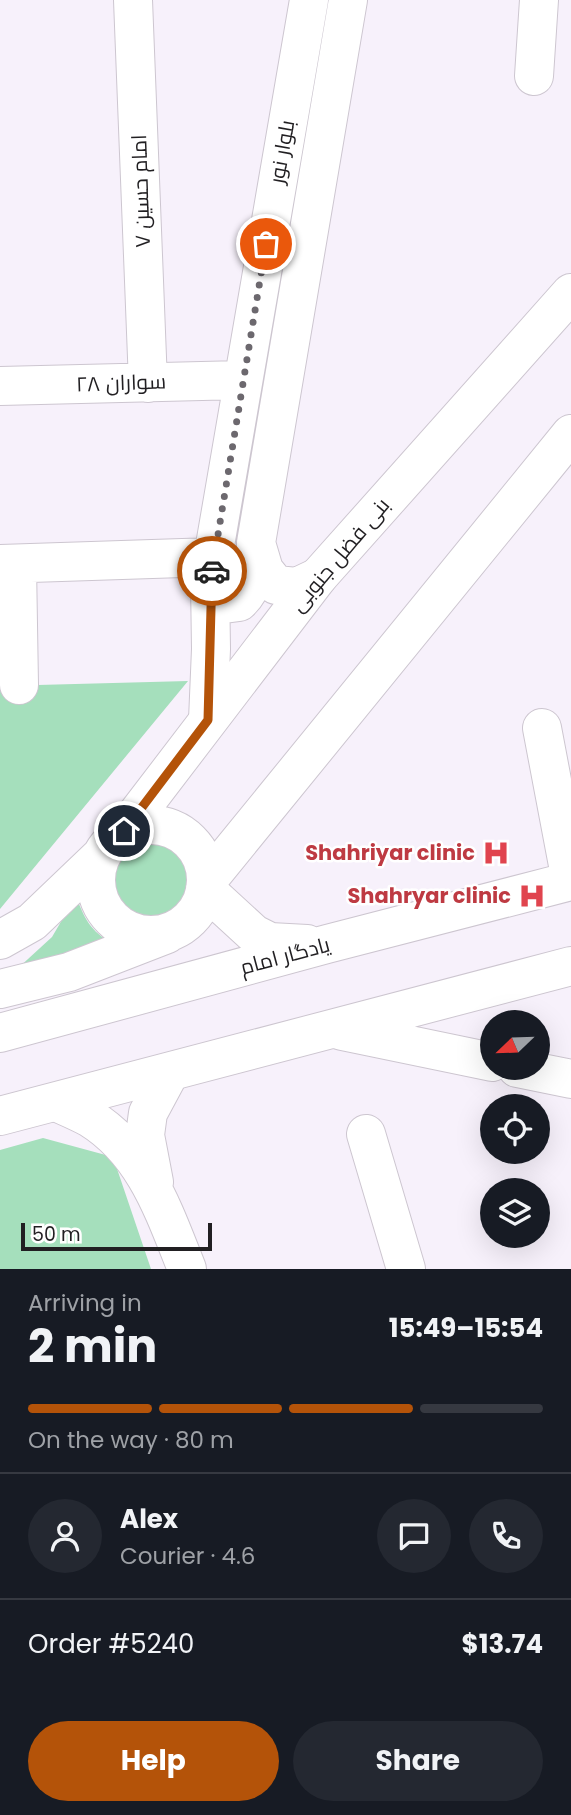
<!DOCTYPE html>
<html lang="en">
<head>
<meta charset="utf-8">
<style>
	:root { --surface:#171b24; --page:#242831; --text:#f1f3f6; --muted:#9ea1a6; --line:#363941; --accent:#b45309 }
	body { margin:0; font-family:Poppins,Cairo,sans-serif; background:var(--page); color:var(--text); height:100vh; display:flex; flex-direction:column; font-size:26px; white-space:nowrap }
	* { box-sizing:border-box; margin:0 }
	p { font-size:23px; color:var(--muted) }
	.icon { flex:none; width:38px; height:38px; fill:none; stroke:currentColor; stroke-width:2; stroke-linecap:round; stroke-linejoin:round }
	.map { position:relative; height:1269px; overflow:hidden }
	.side { display:flex; flex-direction:column; background:var(--surface); flex:1 }
	.side>* { flex:none }
	.needle { width:46px; rotate:247deg }
	.controls { position:absolute; left:480px; top:1010px; display:grid; gap:14px }
	.controls a { display:grid; place-items:center; width:70px; height:70px; border-radius:50%; background:var(--surface); box-shadow:0 7px 28px #0002; font-size:35px }
	.scale { position:absolute; left:21px; bottom:18px; width:191px; box-sizing:border-box; padding-left:7px; border:4px solid #211f22; border-top:0; font-size:19px; line-height:24px; white-space:nowrap; color:#211f22; -webkit-text-stroke:5px #fff; paint-order:stroke }
	.pin { position:absolute; display:grid; place-items:center; width:60px; height:60px; color:#fff; margin:-30px; border:4px solid #fff; border-radius:50%; box-shadow:0 2px 7px #0007 }
	.courier { position:absolute; display:grid; place-items:center; width:70px; height:70px; margin:-35px; border:5px solid #b45309; border-radius:50%; background:#fff; color:#222; box-shadow:0 2px 9px #0007 }
	.summary em { font-style:normal; font-weight:700 }
	.summary div { display:flex; flex-direction:column-reverse }
	.summary { display:flex; align-items:center; justify-content:space-between; height:119px; padding:0 28px }
	h1 { font-size:46px; font-weight:700; line-height:52px }
	.bar { display:grid; grid-template-columns:repeat(4,1fr); gap:10px 7px; align-content:center; height:84px; padding:0 28px }
	.bar i { height:9px; border-radius:5px; background:var(--line) }
	.bar .on { background:var(--accent) }
	.bar p { grid-column:span 4 }
	.line { display:flex; align-items:center; gap:18px; padding:0 28px; border-top:2px solid var(--line) }
	.line div { flex:1 }
	.round { display:grid; place-items:center; flex:none; width:74px; height:74px; border-radius:37px; background:var(--page) }
	.button { display:flex; gap:14px; margin-top:auto; padding:14px 28px }
	.button a { flex:1; height:80px; border-radius:42px; background:var(--accent); color:#fff; font-size:28px; font-weight:700; line-height:80px; text-align:center }
	.button a+a { background:var(--page); color:var(--text) }
	.map>svg:first-child { display:block }
	.green { fill:#a5dfbc }
	.lines { fill:none; stroke-linecap:round; stroke-linejoin:round }
	.minor-casing { stroke:#cdc6d0; stroke-width:40 }
	.major-casing { stroke:#cdc6d0; stroke-width:40 }
	.minor { stroke:#fff; stroke-width:38 }
	.major { stroke:#fff; stroke-width:38 }
	.done { stroke:#6c686e; stroke-width:7; stroke-dasharray:0 12.6 }
	.route { stroke:#b45309; stroke-width:9 }
	.labels { text-anchor:middle; stroke-width:5; stroke-linejoin:round; paint-order:stroke }
	.street-label { font-size:21px; fill:#211f22; stroke:#fff }
	.health-label { font-size:21px; font-weight:bold; fill:#be3a42; stroke:#fff; text-anchor:end }
</style>
</head>
<body>
<div class="map">
<svg width="571" height="1269" viewBox="0 0 571 1269">
	<rect width="100%" height="100%" fill="#f7f1fb"/>
	<path class="green" d="M188 681 0 909V686Z
		M105 879a45 45 0 1 1 90 0a45 45 0 1 1-90 0Z
		M76 896C84 918 91 932 112 943L16 970 52 937Z
		M43 1138 113 1157 151 1269H0V1150Z"/>
	<g class="lines">
		<defs>
			<path id="minor" d="M133 0 148 383
				M534 76 539 0
				M0 386 242 380
				M0 564 213 557
				M17 564 19 685
				M318 577 297 587 276 585 264 570 256 543 348 0
				M210 583 217 598 224 604 239 602C256 586 255 567 256 545
				M208 720 211 649 210 583 213 557 309 0
				M542 728 571 881
				M56 1102C67 1107 79 1112 90 1118 145 1152 164 1212 187 1269
				M366 1134 406 1269
				M154 1182 145 1135 148 1113 170 1072"/>
			<path id="major" d="M96 880a55 55 0 1 1 110 0a55 55 0 1 1-110 0Z
				M124 831 318 577 571 293
				M207 881 571 434
				M205 889 254 934 270 942 307 944
				M0 940 32 922 101 856
				M0 989 69 972 167 934
				M342 1031 492 1062
				M0 1033 327 944 571 881
				M517 1068 571 1079
				M0 1116 571 966"/>
		</defs>
		<use href="#minor" class="minor-casing"/>
		<use href="#major" class="major-casing"/>
		<use href="#minor" class="minor"/>
		<use href="#major" class="major"/>
	</g>
	<g class="lines">
		<path class="done" d="M212 571 266 244"/>
		<path class="route" d="M124 831 208 720 212 571"/>
	</g>
	<defs>
		<symbol id="hospital-bare" viewBox="-9 -9 18 18"><path d="M-5-5h3v3.5h4V-5h3V5h-3V1.5h-4V5h-3Z" fill="#e0444e" stroke="#fff" stroke-width="2.5" paint-order="stroke"/></symbol>
	</defs>
	<g fill-rule="evenodd">
		<use href="#hospital-bare" x="477" y="834" width="38" height="38"/>
		<use href="#hospital-bare" x="513" y="877" width="38" height="38"/>
	</g>
	<g class="labels">
		<g class="street-label">
			<text transform="translate(282 152) rotate(-80)" y="7">بلوار نور</text>
			<text transform="translate(141 191) rotate(-92)" y="7">امام حسین ۷</text>
			<text transform="translate(121 383) rotate(-2)" y="7">سواران ۲۸</text>
			<text transform="translate(340 555) rotate(-50)" y="7">بنی فضل جنوبی</text>
			<text transform="translate(285 956) rotate(-15)" y="7">یادگار امام</text>
		</g>
		<g class="health-label">
			<text x="475" y="860">Shahriyar clinic</text>
			<text x="511" y="903">Shahryar clinic</text>
		</g>
	</g>
</svg>
<div class="controls">
<a><svg class="needle" viewBox="-14 -14 28 28"><path d="M0-13l5 13h-10z" fill="#e53935"/><path d="M0 13l5-13h-10z" fill="#9ea1a6"/></svg></a>
<a><svg class="icon" aria-label="locate" viewBox="0 0 24 24"><circle cx="12" cy="12" r="6"/><path d="M12 2v4M12 18v4M2 12h4M18 12h4"/></svg></a>
<a><svg class="icon" aria-label="layers" viewBox="0 0 24 24"><path d="M12 4l9 5-9 5-9-5zM3 14l9 5 9-5"/></svg></a>
</div>
<div class="scale">50 m</div>
<div class="pin" style="left:266px;top:244px;background:#ea580c"><svg class="icon" aria-label="bag" viewBox="0 0 24 24"><path d="M5 8h14l-1 12H6zM9 8a3 3 0 0 1 6 0"/></svg></div>
<div class="pin" style="left:124px;top:831px;background:#1f2937"><svg class="icon" aria-label="home" viewBox="0 0 24 24"><path d="M3 11l9-7 9 7M6 9v11h12V9"/></svg></div>
<div class="courier" style="left:212px;top:571px"><svg class="icon" aria-label="car" viewBox="0 0 24 24"><path d="M5 17H2v-5l4-1 3-4h7l3 4 3 1v5h-3M9 17h6M6 11h13"/><circle cx="7" cy="17" r="2"/><circle cx="17" cy="17" r="2"/></svg></div>
</div>
<section class="side">
<div class="summary"><div><h1>2 min</h1><p>Arriving in</p></div><em>15:49–15:54</em></div>
<div class="bar"><i class="on"></i><i class="on"></i><i class="on"></i><i></i><p>On the way · 80 m</p></div>
<div class="line" style="height:126px"><a class="round"><svg class="icon" aria-label="person" viewBox="0 0 24 24"><circle cx="12" cy="8" r="4"/><path d="M4 21q1-7 8-7t8 7"/></svg></a><div><b>Alex</b><p>Courier · 4.6</p></div><a class="round"><svg class="icon" aria-label="chat" viewBox="0 0 24 24"><path d="M4 5h16v11H9l-5 4z"/></svg></a><a class="round"><svg class="icon" aria-label="phone" viewBox="0 0 24 24"><path d="M5 4h4l2 5-3 2q2 4 5 5l2-3 5 2v4C11 20 4 13 5 4z"/></svg></a></div>
<div class="line" style="height:91px"><div>Order #5240</div><b>$13.74</b></div>
<div class="button"><a>Help</a><a>Share</a></div>
</section>
</body>
</html>
